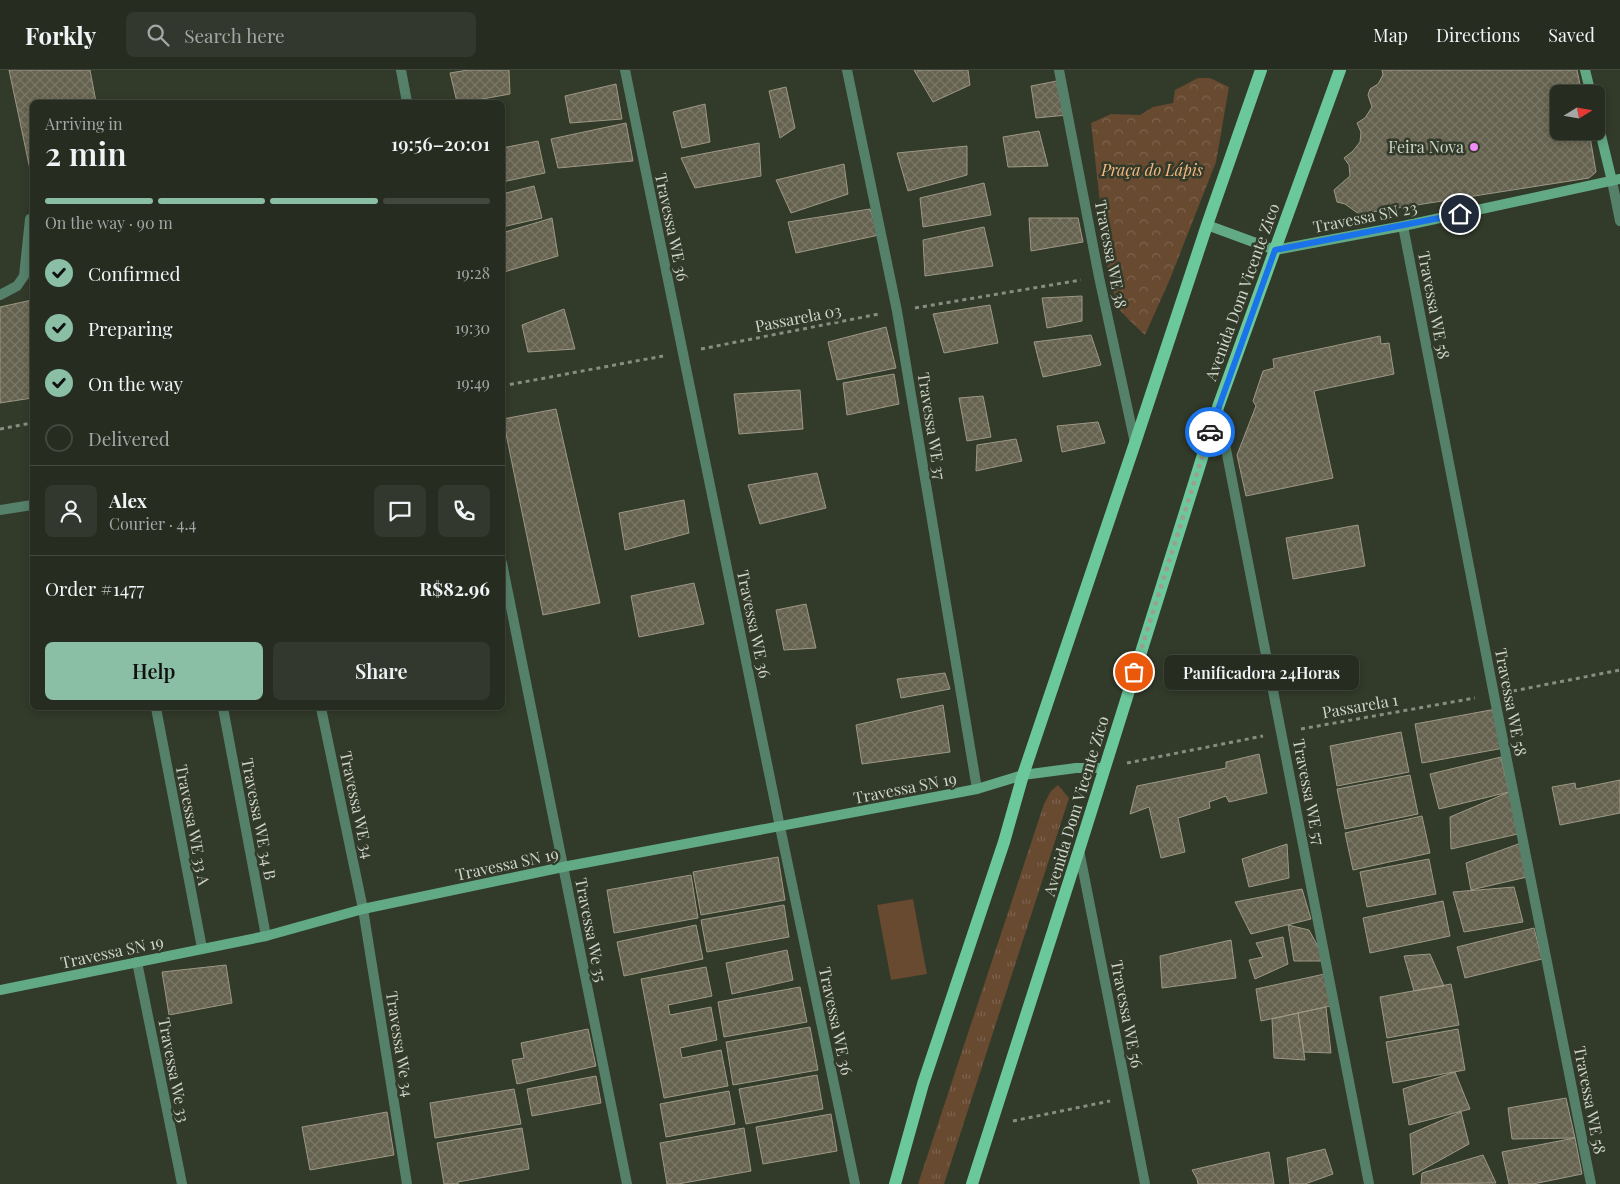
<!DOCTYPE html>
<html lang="en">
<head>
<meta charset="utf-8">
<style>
	:root { --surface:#262c20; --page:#32382d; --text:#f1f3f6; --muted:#a4a7a5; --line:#42483e; --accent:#8abfa5 }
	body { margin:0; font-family:"Playfair Display",serif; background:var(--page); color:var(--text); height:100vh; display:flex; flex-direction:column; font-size:19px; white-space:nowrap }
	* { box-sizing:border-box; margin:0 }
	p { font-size:16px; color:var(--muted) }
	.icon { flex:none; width:28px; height:28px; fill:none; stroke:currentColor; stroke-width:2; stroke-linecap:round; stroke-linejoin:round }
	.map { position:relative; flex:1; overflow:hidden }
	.panel { position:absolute; left:30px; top:30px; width:475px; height:610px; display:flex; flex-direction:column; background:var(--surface); border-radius:8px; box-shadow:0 2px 8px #0003,0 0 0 1px var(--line) }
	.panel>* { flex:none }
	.needle { width:32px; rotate:79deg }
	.tools { position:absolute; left:1550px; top:15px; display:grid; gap:10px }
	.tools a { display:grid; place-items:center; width:55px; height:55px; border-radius:8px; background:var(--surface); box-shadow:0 2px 8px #0003,0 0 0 1px var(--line); font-size:25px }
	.pin { position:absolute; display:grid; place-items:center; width:42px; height:42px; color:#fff; margin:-21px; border:2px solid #fff; border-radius:50%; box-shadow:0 1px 5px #0007 }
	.courier { position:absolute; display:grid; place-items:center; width:50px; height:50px; margin:-25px; border:4px solid #1a73e8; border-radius:50%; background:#fff; color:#222; box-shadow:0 1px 6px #0007 }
	.bubble { position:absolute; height:35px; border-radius:8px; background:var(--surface); box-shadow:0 2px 8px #0003,0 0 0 1px var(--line); font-size:16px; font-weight:600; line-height:35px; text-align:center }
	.head em { font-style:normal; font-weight:600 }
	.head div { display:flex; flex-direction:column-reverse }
	.head { display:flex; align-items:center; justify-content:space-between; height:85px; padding:0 15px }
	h1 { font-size:32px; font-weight:600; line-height:38px }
	.bar { display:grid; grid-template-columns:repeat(4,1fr); gap:8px 5px; align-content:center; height:60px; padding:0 15px }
	.bar i { height:6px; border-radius:4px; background:var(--line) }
	.bar .active { background:var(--accent) }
	.bar p { grid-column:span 4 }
	.line { display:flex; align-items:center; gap:12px; padding:0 15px; border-top:1px solid var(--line) }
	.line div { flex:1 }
	.round { display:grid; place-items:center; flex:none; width:52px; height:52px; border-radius:8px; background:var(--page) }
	ol { padding:0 15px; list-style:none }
	li { display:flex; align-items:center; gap:15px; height:55px }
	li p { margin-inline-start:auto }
	li .icon { padding:5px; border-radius:50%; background:var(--accent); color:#111; stroke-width:4 }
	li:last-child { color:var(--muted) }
	li i { width:28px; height:28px; border:2px solid var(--line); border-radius:50% }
	.button { display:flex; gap:10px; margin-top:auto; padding:10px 15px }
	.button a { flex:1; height:58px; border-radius:8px; background:var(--accent); color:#111; font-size:20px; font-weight:600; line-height:58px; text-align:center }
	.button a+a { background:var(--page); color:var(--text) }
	header { display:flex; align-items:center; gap:30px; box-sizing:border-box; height:70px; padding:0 25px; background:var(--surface); border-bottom:1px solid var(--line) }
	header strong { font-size:24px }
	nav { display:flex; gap:28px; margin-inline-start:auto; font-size:18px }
	.search { width:350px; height:45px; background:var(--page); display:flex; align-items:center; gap:12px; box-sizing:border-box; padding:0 18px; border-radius:8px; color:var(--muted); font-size:19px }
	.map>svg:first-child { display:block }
	.grass { fill:url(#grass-tufts) }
	.forest { fill:url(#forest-crowns) }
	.pitch { fill:#674a30 }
	.building { fill:url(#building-cross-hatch); stroke:#9d9885 }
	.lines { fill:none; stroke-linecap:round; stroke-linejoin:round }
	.path { stroke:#878d80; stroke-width:3; stroke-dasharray:4 4; stroke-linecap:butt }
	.service { stroke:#55806a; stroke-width:10 }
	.minor { stroke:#55806a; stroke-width:10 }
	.secondary { stroke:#62a986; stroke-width:10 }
	.primary { stroke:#6bc89b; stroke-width:12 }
	.done { stroke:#999f93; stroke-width:5; stroke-dasharray:0 9 }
	.route { stroke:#1a73e8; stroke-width:6 }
	.poi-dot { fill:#ee8cf8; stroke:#323a2a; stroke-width:2 }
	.labels { text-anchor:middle; stroke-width:5; stroke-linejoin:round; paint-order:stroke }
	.poi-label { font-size:16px; fill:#d0d5cb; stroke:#323a2a; text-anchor:end }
	.park-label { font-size:16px; font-style:italic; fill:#f8ba83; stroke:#323a2a }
	.street-label { font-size:16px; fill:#d0d5cb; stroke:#323a2a }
</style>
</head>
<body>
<header>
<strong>Forkly</strong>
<div class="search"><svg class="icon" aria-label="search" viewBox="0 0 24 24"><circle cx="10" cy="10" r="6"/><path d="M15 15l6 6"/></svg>Search here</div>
<nav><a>Map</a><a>Directions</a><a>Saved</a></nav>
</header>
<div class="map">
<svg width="1620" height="1114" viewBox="0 0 1620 1114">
	<defs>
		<pattern id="grass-tufts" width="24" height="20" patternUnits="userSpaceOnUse" patternTransform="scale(1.25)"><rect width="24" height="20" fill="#674a30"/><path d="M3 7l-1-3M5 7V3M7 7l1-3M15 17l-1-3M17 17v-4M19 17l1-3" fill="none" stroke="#7c634d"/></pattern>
		<pattern id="forest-crowns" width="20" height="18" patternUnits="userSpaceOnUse" patternTransform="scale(1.25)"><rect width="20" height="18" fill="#674a30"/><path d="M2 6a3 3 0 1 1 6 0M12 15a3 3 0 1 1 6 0" fill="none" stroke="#7c634d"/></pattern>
		<pattern id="building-cross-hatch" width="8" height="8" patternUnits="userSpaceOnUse" patternTransform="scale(1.25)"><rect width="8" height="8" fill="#666250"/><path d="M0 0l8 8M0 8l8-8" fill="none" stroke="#7b7868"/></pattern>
	</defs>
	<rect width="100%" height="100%" fill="#323a2a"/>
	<path class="grass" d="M1058 715 1069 728 944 1114H918L1044 734 1051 721Z"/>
	<path class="forest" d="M1198 8H1210L1229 17 1216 92 1170 209 1145 265 1130 251 1117 237 1107 195 1091 53 1111 44 1140 45 1153 37 1173 33 1175 20Z"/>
	<path class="pitch" d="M913 829 927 904 891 910 877 835Z"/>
	<path class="building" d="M9 0H90L96 32H32V104H31Z
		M468 0H509L510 24 466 32H457L450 3Z
		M914 0H968L970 15 933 32Z
		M1382 0H1577L1582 24H1559V61H1589L1596 102 1589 108 1359 144 1345 134 1337 132 1334 120 1350 106 1349 95 1344 88 1353 81 1360 72 1361 62 1357 53 1365 48 1372 37 1368 25 1370 19 1378 14 1383 5Z
		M1057 11 1067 45 1036 48 1031 16Z
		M616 14 622 49 570 53 565 26Z
		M786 17 795 58 780 68 769 21Z
		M705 34 710 72 682 78 673 42Z
		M626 53 633 91 558 98 551 69Z
		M1039 61 1048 96 1008 97 1003 67Z
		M538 71 545 103 502 112V78Z
		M759 73 761 106 695 118 681 88Z
		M967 76V105L908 121 897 83Z
		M844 94 848 124 791 143 776 110Z
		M984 113 991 145 923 157 920 128Z
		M534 116 542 148 502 157V124Z
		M870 139 879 165 796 183 788 152Z
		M552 148 558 186 504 202 502 197V163Z
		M1029 148H1078L1083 172 1031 181Z
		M984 157 993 196 925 206 923 170Z
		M1082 226V251L1047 258 1042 228Z
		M32 230V328L0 333V237Z
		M990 235 998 273 944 283 933 244Z
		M564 239 575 279 528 282 522 255Z
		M886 257 896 298 837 310 828 272Z
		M1091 265 1101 295 1043 307 1034 272Z
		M1380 266 1381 274 1389 273 1394 304 1314 321 1333 408 1246 426 1237 385 1256 336 1253 331 1263 301 1274 298 1273 289Z
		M894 304 899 334 847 345 843 313Z
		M800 320 803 359 739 364 734 324Z
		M983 326 991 367 967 371 959 328Z
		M556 339 600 533 543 545 503 349Z
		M1098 352 1105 373 1062 382 1057 356Z
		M1016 369 1022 391 976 401 977 375Z
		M817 403 826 438 760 454 748 415Z
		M684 430 689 463 625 480 619 443Z
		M1358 455 1365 496 1293 509 1286 468Z
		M694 513 704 554 639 567 631 526Z
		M806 534 816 578 784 580 776 540Z
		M945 603 950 619 901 628 897 609Z
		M943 635 950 682 862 694 856 655Z
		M1496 639 1504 678 1422 693 1415 654Z
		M1401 662 1409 702 1337 716 1330 676Z
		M1259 684 1267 723 1229 732 1226 726 1209 732 1210 738 1178 748 1185 782 1161 788 1149 737 1130 744 1137 716 1226 698V692Z
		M1501 687 1509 722 1439 739 1430 704Z
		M1410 705 1418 744 1345 759 1337 719Z
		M1620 710V743L1560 755 1552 717 1575 713 1576 719Z
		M1509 722 1518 764 1451 779 1450 747Z
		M1422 746 1430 783 1353 800 1345 763Z
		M1521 773 1527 807 1471 820 1466 793Z
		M1287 774 1289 808 1249 817 1242 789Z
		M778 787 785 830 701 845 693 802Z
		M1429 789 1436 824 1367 837 1360 802Z
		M691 805 698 848 614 863 607 820Z
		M1514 817 1523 852 1464 862 1453 822Z
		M1302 819 1311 849 1251 864 1235 832Z
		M1443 831 1450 866 1370 883 1363 848Z
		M784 835 789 867 707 882 701 850Z
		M696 855 703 889 624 906 617 872Z
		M1288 855 1309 860 1326 891H1294Z
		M1534 858 1542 889 1465 908 1457 877Z
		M1283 867 1288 894 1255 909 1249 890 1263 887 1256 873Z
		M1231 870 1236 908 1162 918 1160 886Z
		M787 880 793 910 732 924 726 893Z
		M1430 884 1444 916 1414 921 1404 886Z
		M226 895 232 933 169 945 162 902Z
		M706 897 712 926 668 935 670 945 711 937 717 970 680 978 682 988 721 980 728 1016 664 1028 641 909Z
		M1329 903 1335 935 1261 951 1256 919Z
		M1451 914 1459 955 1387 968 1380 927Z
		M800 917 807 952 724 967 718 932Z
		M1326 937 1331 983 1304 982 1298 943Z
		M1298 943 1305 990 1274 988 1272 949Z
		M810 957 818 1000 733 1015 726 972Z
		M588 959 596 996 517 1014 512 990 524 988 521 973Z
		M1458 959 1465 1000 1393 1013 1386 972Z
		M1455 1002 1470 1039 1409 1055 1403 1019Z
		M817 1005 823 1039 746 1054 739 1019Z
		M596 1006 601 1033 532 1046 527 1019Z
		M514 1019 521 1054 435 1068 430 1033Z
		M729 1021 735 1054 666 1067 660 1034Z
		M1566 1028 1575 1068 1512 1069 1508 1038Z
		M387 1042 394 1085 310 1100 302 1057Z
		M1461 1042 1469 1074 1413 1105 1410 1064Z
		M831 1044 837 1081 763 1094 756 1057Z
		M522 1058 529 1099 458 1112V1114H444L437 1073Z
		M744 1058 751 1101 678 1114H667L660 1073Z
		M1575 1068 1582 1104 1533 1114H1509L1502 1082Z
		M1325 1079 1333 1104 1305 1114H1290L1287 1088Z
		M1269 1082 1274 1114H1198L1197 1109 1192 1100Z
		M1483 1085 1496 1113 1421 1114 1422 1103Z"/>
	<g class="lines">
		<path class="path" d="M915 238 1081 210
			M701 279 879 244
			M502 316 663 286
			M0 359 32 353
			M1513 621 1620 600
			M1301 659 1475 628
			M1127 693 1263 666
			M1013 1051 1110 1031"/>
		<path class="service" d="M0 225 17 216 24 206 30 149"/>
		<path class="minor" d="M401 0 407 32
			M625 0 780 757 855 1114
			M847 0 897 241 977 719
			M1059 0 1099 207 1135 373
			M1612 111 1620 151
			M1403 156 1494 625 1591 1114
			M1218 338 1369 1114
			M0 440 32 435
			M502 493 627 1114
			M156 638 202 878
			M223 638 266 866
			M321 638 363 839 407 1114
			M1079 780 1145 1114
			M137 892 182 1114"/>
		<path class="secondary" d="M1585 0 1591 24
			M1596 45 1612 111
			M1207 155 1275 180 1403 156 1620 109
			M0 920 266 866 363 839 563 797 977 719 1023 705 1076 698H1105"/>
		<path class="primary" d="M895 1114 923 1014 1004 772 1023 705 1135 373 1207 155 1261 0
			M972 1114 1079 780 1218 337 1340 0"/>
	</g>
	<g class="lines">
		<path class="done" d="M1134 602 1210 362"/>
		<path class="route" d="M1210 362 1275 180 1460 144"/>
	</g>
	<circle class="poi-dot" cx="1474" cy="77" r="5"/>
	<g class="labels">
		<g class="poi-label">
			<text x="1464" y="83">Feira Nova</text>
		</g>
		<g class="park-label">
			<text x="1152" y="106">Praça do Lápis</text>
		</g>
		<g class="street-label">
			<text transform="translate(1365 147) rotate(-11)" y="6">Travessa SN 23</text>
			<text transform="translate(672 157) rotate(78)" y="6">Travessa WE 36</text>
			<text transform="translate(1111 184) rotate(79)" y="6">Travessa WE 38</text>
			<text transform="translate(1242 222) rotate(-70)" y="6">Avenida Dom Vicente Zico</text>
			<text transform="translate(1434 235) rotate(79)" y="6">Travessa WE 58</text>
			<text transform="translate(798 248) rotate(-11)" y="6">Passarela 03</text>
			<text transform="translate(932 356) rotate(81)" y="6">Travessa WE 37</text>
			<text transform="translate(754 554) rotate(78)" y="6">Travessa WE 36</text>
			<text transform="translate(1511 632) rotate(79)" y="6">Travessa WE 58</text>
			<text transform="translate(1360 636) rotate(-10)" y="6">Passarela 1</text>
			<text transform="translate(905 718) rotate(-11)" y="6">Travessa SN 19</text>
			<text transform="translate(1309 722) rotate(79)" y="6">Travessa WE 57</text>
			<text transform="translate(357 735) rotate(78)" y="6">Travessa WE 34</text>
			<text transform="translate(1076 736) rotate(-73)" y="6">Avenida Dom Vicente Zico</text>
			<text transform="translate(259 749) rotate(79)" y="6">Travessa WE 34 B</text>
			<text transform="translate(193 755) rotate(79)" y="6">Travessa WE 33 A</text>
			<text transform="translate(507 794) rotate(-12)" y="6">Travessa SN 19</text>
			<text transform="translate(591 860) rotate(79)" y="6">Travessa We 35</text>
			<text transform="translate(112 882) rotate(-12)" y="6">Travessa SN 19</text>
			<text transform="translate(1127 944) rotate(79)" y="6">Travessa WE 56</text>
			<text transform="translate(836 951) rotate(78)" y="6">Travessa WE 36</text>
			<text transform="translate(400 974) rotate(81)" y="6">Travessa We 34</text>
			<text transform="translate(174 1000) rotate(79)" y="6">Travessa We 33</text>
			<text transform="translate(1590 1030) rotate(79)" y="6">Travessa WE 58</text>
		</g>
	</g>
</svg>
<div class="tools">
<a><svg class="needle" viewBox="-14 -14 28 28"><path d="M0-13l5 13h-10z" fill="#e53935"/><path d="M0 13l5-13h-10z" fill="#a4a7a5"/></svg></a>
</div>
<div class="pin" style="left:1134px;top:602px;background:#ea580c"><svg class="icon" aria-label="bag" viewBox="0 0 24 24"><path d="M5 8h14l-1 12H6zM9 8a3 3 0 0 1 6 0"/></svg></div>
<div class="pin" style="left:1460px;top:144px;background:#1f2937"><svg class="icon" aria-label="home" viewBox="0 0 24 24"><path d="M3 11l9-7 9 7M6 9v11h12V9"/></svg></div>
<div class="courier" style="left:1210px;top:362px"><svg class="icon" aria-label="car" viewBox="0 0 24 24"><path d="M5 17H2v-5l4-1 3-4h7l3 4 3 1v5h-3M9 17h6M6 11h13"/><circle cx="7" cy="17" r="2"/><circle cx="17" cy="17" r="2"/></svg></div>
<div class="bubble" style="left:1164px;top:585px;width:195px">Panificadora 24Horas</div>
<section class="panel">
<div class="head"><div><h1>2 min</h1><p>Arriving in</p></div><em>19:56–20:01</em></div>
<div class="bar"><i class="active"></i><i class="active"></i><i class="active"></i><i></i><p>On the way · 90 m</p></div>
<ol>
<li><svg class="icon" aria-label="check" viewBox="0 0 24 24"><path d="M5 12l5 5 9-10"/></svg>Confirmed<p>19:28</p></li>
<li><svg class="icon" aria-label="check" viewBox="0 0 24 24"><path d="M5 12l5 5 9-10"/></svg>Preparing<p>19:30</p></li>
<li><svg class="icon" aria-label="check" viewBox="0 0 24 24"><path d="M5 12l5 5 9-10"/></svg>On the way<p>19:49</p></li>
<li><i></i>Delivered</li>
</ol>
<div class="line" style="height:90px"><a class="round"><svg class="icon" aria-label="person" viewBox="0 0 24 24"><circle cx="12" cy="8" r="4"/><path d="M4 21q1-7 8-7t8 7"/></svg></a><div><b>Alex</b><p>Courier · 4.4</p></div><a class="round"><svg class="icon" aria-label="chat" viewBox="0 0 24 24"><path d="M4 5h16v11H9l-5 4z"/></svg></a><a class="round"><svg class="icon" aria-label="phone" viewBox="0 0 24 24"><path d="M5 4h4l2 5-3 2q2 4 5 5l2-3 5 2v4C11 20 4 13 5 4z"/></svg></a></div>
<div class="line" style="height:65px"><div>Order #1477</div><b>R$82.96</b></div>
<div class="button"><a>Help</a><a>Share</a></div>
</section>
</div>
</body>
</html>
